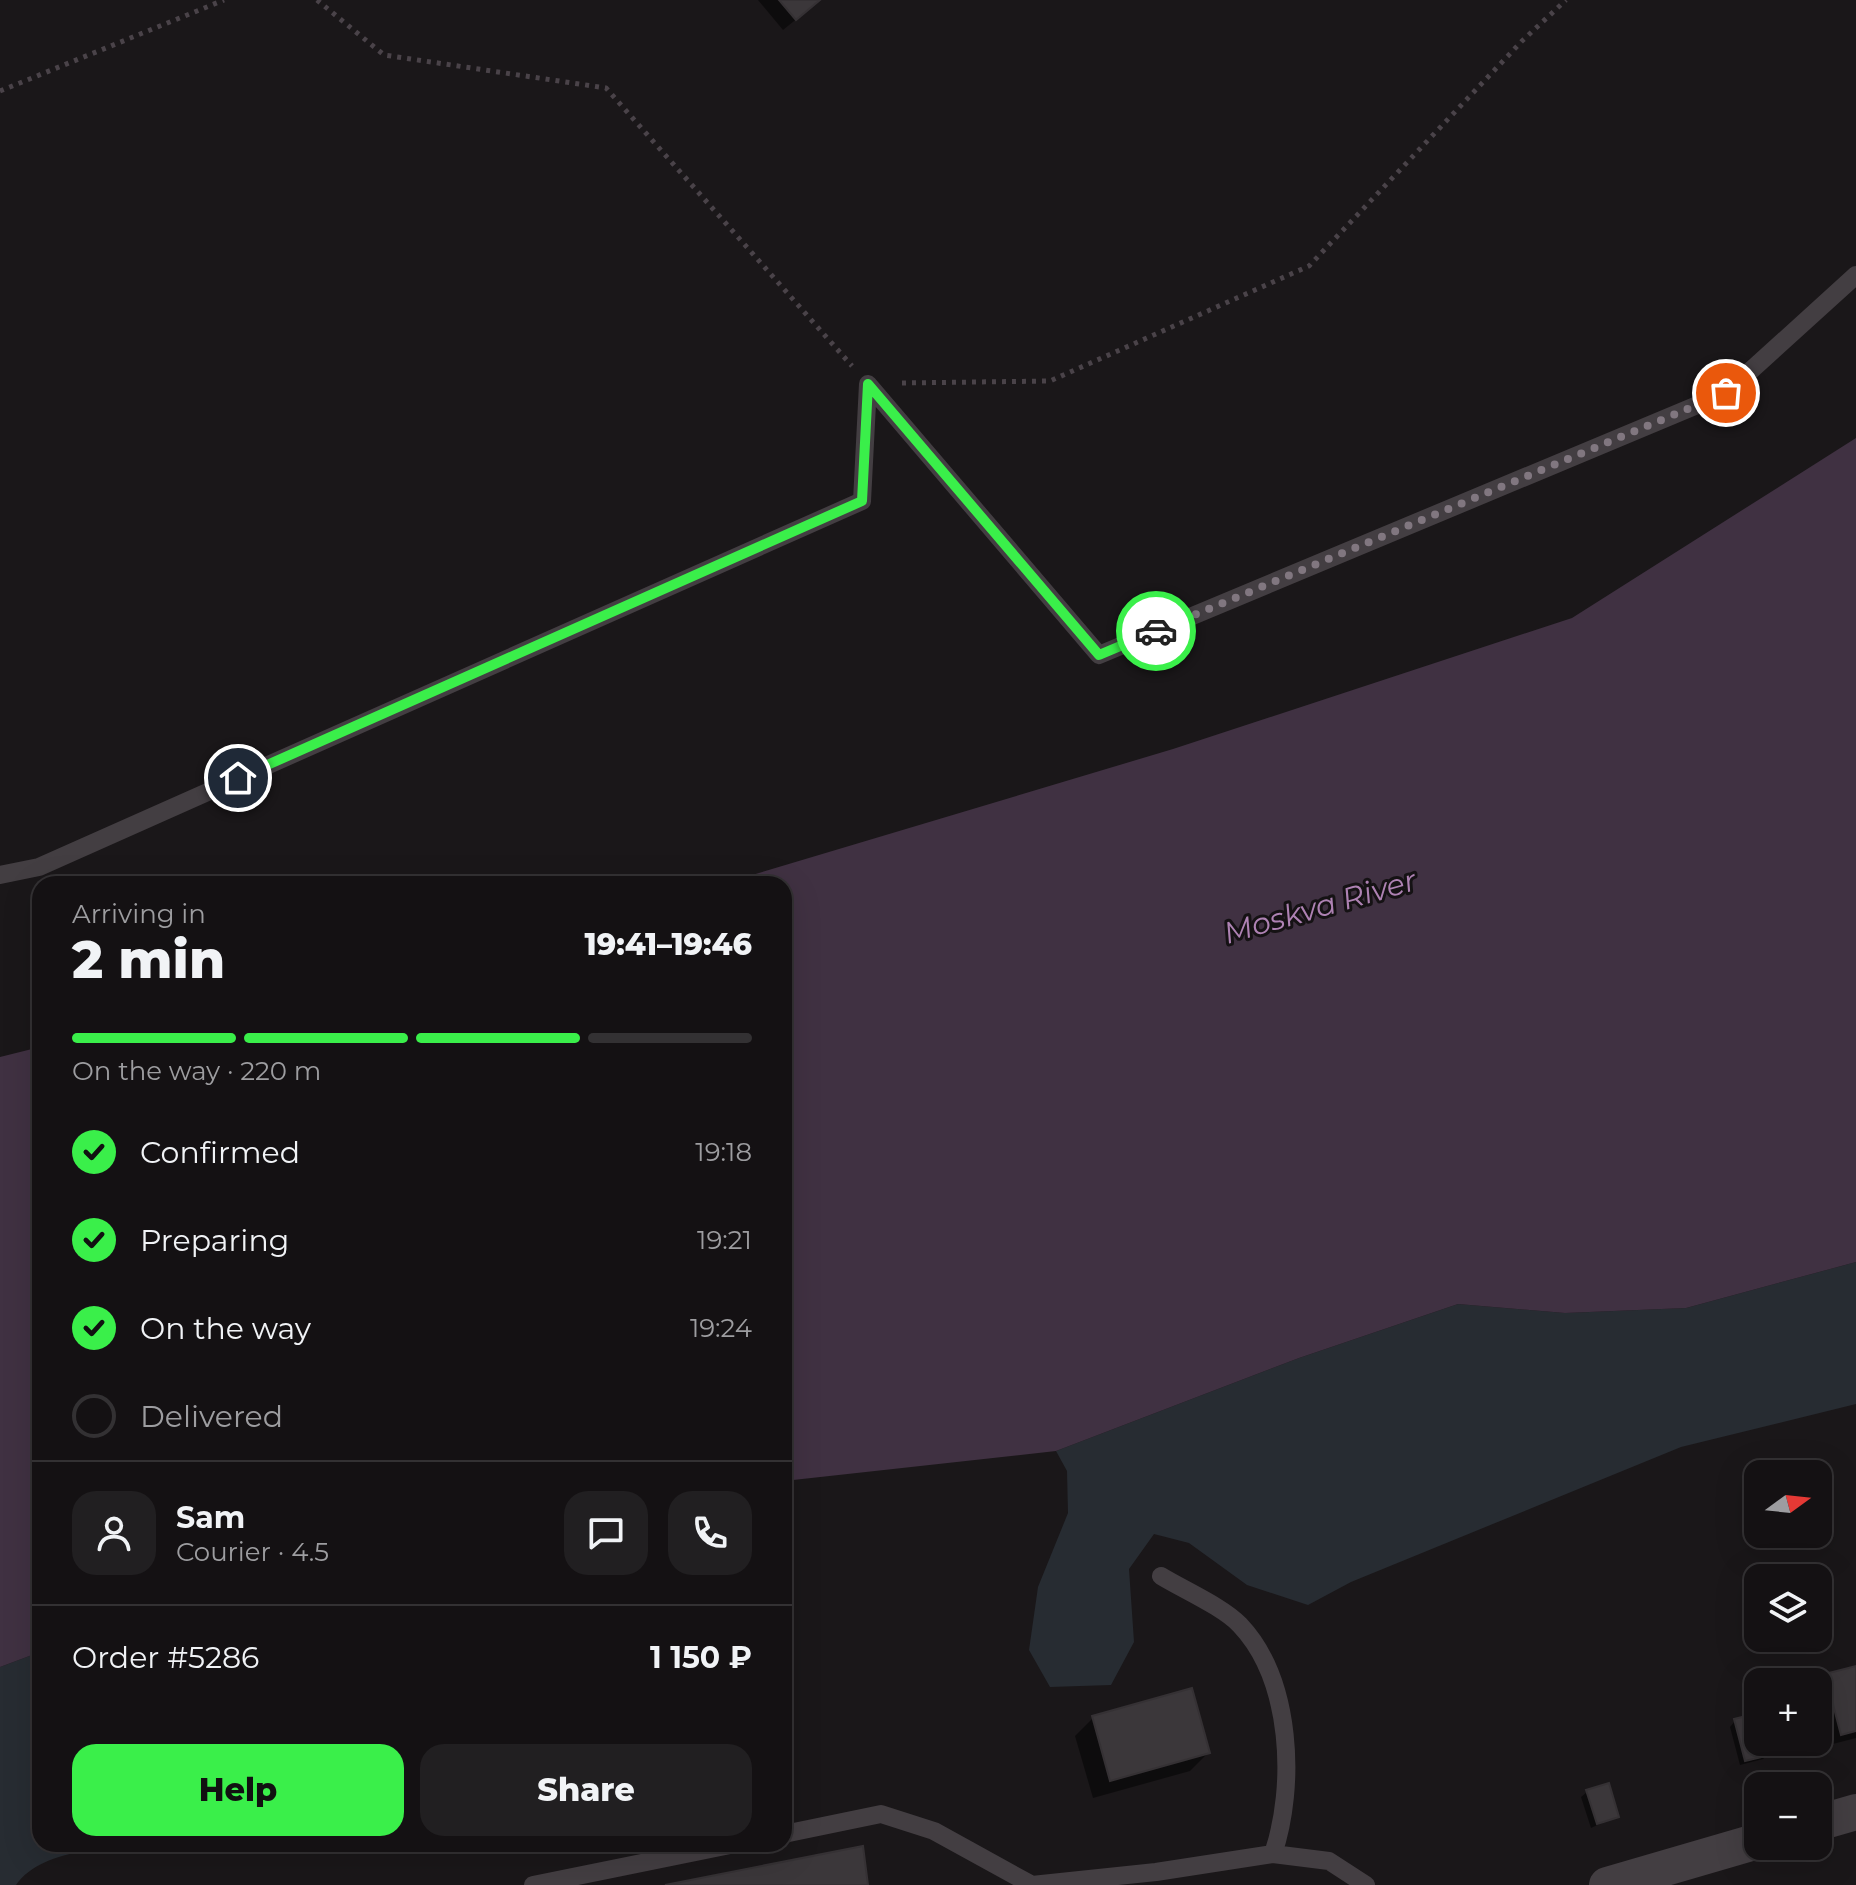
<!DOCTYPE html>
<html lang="en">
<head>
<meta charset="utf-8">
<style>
	:root { --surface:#141113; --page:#211f21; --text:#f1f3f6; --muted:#9d9da0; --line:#333133; --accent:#3aef4a }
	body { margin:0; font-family:Montserrat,sans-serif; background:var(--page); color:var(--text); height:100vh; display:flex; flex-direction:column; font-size:30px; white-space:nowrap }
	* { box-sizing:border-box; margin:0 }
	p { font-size:26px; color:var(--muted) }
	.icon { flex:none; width:44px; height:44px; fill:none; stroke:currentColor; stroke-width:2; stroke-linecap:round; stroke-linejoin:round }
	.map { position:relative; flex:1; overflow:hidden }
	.sheet { position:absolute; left:32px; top:876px; width:760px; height:976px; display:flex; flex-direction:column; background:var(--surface); border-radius:24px; box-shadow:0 8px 32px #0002,0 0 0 2px var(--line) }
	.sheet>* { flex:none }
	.needle { width:52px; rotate:75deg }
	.controls { position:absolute; left:1744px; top:1460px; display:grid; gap:16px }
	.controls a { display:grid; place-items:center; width:88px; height:88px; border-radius:16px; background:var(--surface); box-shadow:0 8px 32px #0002,0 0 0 2px var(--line); font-size:40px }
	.pin { position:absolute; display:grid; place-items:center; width:68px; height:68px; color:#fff; margin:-34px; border:4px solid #fff; border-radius:50%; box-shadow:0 2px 8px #0007 }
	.courier { position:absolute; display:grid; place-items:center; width:80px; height:80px; margin:-40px; border:6px solid #3aef4a; border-radius:50%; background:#fff; color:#222; box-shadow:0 2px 10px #0007 }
	.headline em { font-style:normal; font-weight:800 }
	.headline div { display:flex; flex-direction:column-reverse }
	.headline { display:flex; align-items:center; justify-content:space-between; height:136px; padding:0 40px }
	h1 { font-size:52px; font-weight:800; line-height:60px }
	.bar { display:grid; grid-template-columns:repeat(4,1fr); gap:12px 8px; align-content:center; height:96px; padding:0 40px }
	.bar i { height:10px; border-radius:6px; background:var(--line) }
	.bar .active { background:var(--accent) }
	.bar p { grid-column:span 4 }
	.line { display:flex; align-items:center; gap:20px; padding:0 40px; border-top:2px solid var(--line) }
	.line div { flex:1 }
	.round { display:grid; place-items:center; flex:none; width:84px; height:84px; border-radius:24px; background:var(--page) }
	ol { padding:0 40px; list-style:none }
	li { display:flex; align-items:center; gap:24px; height:88px }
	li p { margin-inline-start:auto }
	li .icon { padding:8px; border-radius:50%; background:var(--accent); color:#111; stroke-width:4 }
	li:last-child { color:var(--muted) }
	li i { width:44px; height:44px; border:4px solid var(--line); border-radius:50% }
	.cta { display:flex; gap:16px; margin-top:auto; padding:16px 40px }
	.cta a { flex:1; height:92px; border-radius:24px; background:var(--accent); color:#111; font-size:32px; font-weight:800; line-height:92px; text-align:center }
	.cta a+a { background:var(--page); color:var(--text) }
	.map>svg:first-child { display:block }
	.green { fill:#272c32 }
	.water { fill:#403142 }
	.shadow { fill:#0007 }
	.building { fill:#3b373a; stroke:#353134; stroke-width:2 }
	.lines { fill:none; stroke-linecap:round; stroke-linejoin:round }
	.path { stroke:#4a4349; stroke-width:5; stroke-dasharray:4 6; stroke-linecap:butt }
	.lane { stroke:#433e42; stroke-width:18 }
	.street { stroke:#433e42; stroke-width:36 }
	.done { stroke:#817780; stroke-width:8; stroke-dasharray:0 14.4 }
	.route { stroke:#3aef4a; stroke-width:10 }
	.labels { text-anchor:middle; stroke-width:6; stroke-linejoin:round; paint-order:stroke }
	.water-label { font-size:30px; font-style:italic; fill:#ae82b3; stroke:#151214 }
</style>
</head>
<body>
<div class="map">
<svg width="1856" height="1885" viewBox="0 0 1856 1885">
	<rect width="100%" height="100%" fill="#1a1719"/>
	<path class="green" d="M1856 1262V1404L1681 1447 1351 1582 1308 1605 1247 1585 1189 1543 1154 1534 1129 1569 1134 1642 1111 1685 1050 1687 1029 1650 1038 1587 1068 1513 1067 1471 1056 1451 1299 1358 1458 1304 1565 1313 1686 1308Z
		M40 1652V1844H162C117 1849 45 1845 16 1885H0V1667Z"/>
	<path class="water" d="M1856 438V1262L1686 1308 1565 1313 1458 1304 1299 1358 1056 1451 784 1481V884H722L1173 749 1572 618Z
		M40 1047V1652L0 1667V1057Z"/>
	<path class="shadow" d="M758 0H820L783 30Z
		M1856 1668V1738L1829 1745 1818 1701V1684L1826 1676Z
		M1758 1717V1742H1765L1768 1754 1763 1759 1740 1765 1730 1727 1735 1721Z
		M1093 1718 1208 1753 1190 1771 1093 1798 1075 1736Z
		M1587 1792 1617 1816 1591 1828 1581 1797Z"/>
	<path class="building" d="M779 0H820L796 20Z
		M1856 1666V1731L1841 1735 1825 1674Z
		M1192 1688 1210 1753 1110 1781 1092 1716Z
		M1758 1713V1742H1767L1770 1755 1745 1761 1734 1719Z
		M1609 1783 1619 1817 1597 1824 1586 1790Z
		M863 1846 868 1885H665Z"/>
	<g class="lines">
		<path class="path" d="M317 0 384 55 606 88 852 366
			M0 91 224 0
			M902 383 1050 381 1309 266 1522 41 1566 0"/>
		<path class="lane" d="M0 875 39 867 862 501 868 384 1099 655 1726 393 1856 275
			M1161 1576C1184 1590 1223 1607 1240 1625 1292 1680 1296 1786 1273 1854
			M784 1834 881 1814 934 1831 1032 1885
			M533 1885 735 1844
			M1032 1885 1156 1872 1273 1854 1329 1861 1366 1885"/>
		<path class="street" d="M1818 1823 1856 1812
			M1607 1885 1758 1841"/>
	</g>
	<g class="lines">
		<path class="done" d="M1156 631 1726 393"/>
		<path class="route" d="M238 778 862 501 868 384 1099 655 1156 631"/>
	</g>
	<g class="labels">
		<g class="water-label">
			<text transform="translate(1320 907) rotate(-16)" y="10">Moskva River</text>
		</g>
	</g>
</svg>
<div class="controls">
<a><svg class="needle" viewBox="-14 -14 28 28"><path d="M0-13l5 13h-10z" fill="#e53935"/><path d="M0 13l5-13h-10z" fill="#9d9da0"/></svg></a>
<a><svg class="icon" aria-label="layers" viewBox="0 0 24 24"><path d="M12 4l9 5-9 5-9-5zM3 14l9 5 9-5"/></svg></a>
<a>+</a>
<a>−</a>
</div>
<div class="pin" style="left:1726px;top:393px;background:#ea580c"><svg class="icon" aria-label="bag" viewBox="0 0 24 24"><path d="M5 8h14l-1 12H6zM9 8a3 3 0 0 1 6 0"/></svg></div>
<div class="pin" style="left:238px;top:778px;background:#1f2937"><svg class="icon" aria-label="home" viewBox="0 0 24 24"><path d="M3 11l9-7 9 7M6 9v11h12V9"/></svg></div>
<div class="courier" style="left:1156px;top:631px"><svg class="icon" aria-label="car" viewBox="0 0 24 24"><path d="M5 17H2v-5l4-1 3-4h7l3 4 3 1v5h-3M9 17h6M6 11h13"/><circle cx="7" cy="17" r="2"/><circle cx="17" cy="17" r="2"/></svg></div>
<section class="sheet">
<div class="headline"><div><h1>2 min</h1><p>Arriving in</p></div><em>19:41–19:46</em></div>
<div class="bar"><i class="active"></i><i class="active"></i><i class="active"></i><i></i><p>On the way · 220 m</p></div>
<ol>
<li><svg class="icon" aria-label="check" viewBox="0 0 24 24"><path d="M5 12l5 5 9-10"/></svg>Confirmed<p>19:18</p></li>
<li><svg class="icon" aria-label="check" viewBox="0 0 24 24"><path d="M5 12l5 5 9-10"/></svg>Preparing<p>19:21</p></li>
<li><svg class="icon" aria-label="check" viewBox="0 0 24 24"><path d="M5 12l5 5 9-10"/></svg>On the way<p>19:24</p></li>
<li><i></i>Delivered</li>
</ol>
<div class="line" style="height:144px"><a class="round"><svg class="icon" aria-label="person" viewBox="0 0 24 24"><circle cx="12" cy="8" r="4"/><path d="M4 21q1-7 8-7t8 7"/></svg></a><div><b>Sam</b><p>Courier · 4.5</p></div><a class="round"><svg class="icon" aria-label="chat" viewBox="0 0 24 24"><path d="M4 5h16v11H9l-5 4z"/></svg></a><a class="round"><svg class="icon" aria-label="phone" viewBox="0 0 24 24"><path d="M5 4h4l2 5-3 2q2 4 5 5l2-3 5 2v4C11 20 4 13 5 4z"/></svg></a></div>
<div class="line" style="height:104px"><div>Order #5286</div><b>1 150 ₽</b></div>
<div class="cta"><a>Help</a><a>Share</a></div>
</section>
</div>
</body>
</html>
